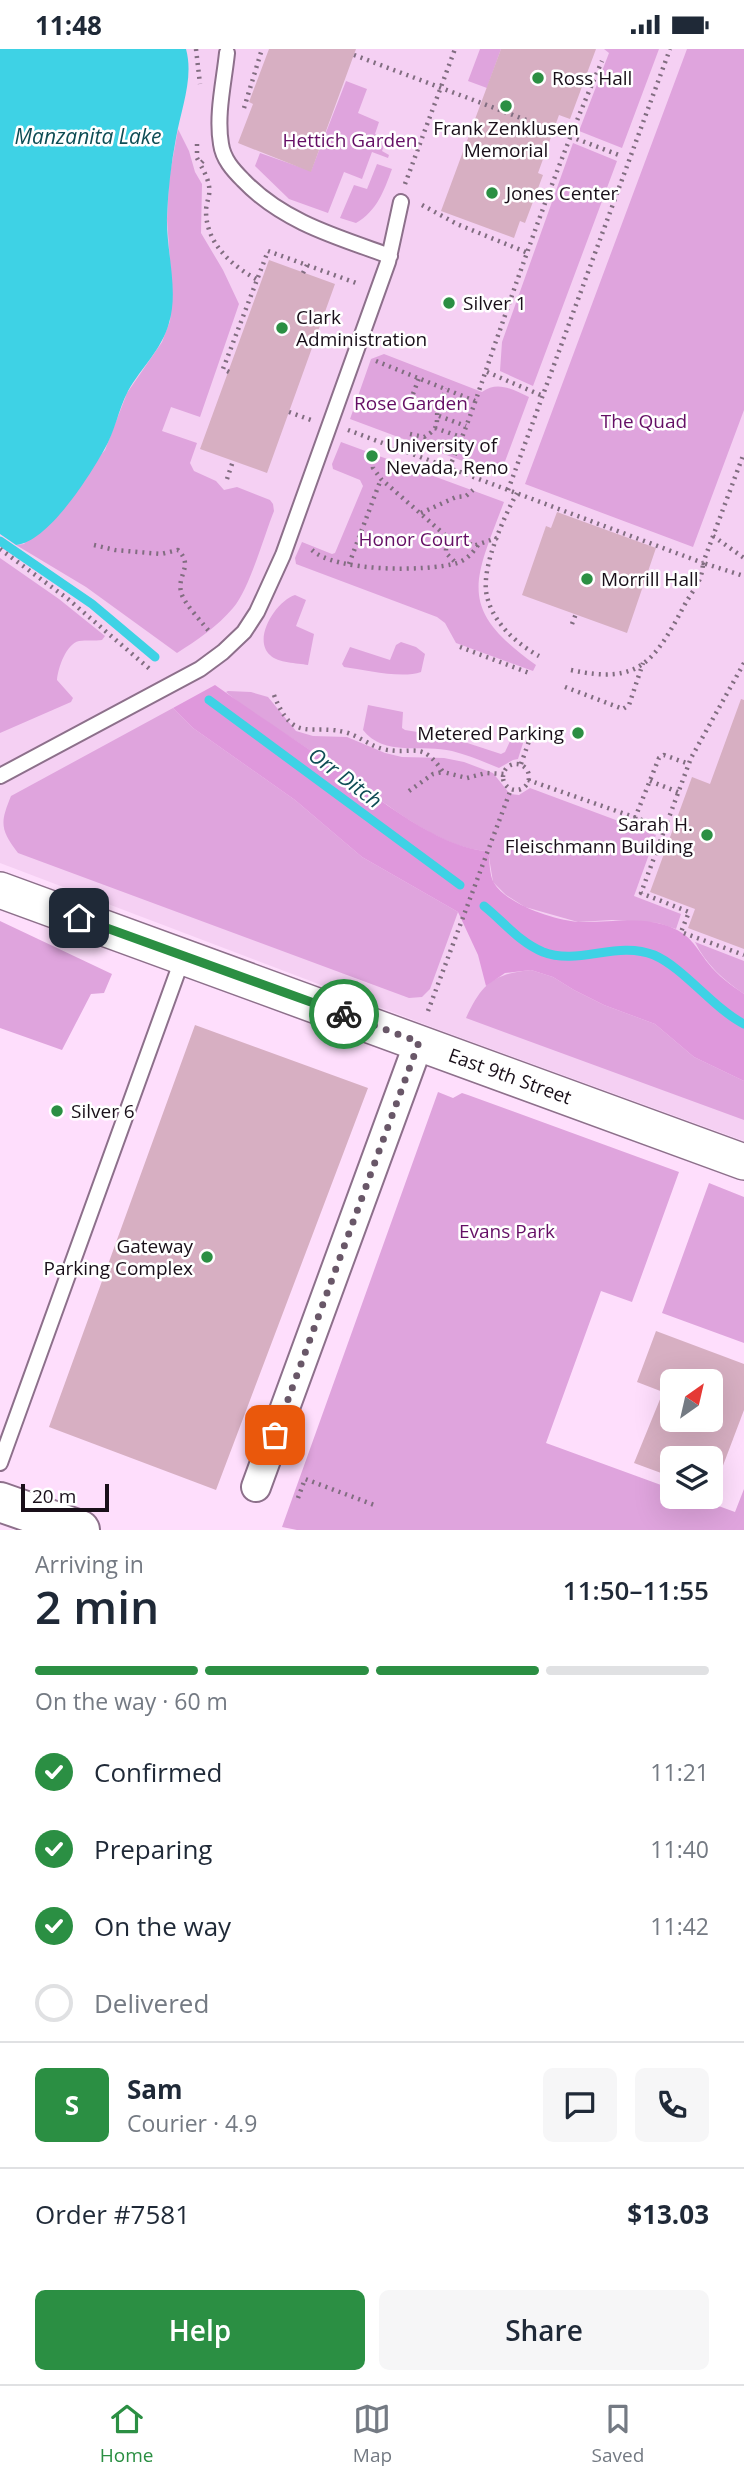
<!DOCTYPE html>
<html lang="en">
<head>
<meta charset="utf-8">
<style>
	:root { --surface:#fff; --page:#f6f6f7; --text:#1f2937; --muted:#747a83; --line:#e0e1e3; --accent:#2b8f43 }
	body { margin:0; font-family:"Open Sans",sans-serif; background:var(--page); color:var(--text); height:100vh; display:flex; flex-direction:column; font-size:26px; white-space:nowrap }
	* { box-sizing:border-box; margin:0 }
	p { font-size:23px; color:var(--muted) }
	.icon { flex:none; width:38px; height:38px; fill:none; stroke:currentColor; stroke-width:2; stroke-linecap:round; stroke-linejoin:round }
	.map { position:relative; height:1481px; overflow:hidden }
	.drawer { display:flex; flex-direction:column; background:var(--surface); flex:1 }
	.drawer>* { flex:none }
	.needle { width:46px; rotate:34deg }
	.buttons { position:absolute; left:660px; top:1320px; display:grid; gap:14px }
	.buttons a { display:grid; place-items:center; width:63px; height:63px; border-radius:10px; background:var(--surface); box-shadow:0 7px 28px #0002; font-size:35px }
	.scale { position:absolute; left:21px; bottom:18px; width:88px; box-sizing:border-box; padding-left:7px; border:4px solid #190f19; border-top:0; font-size:19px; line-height:24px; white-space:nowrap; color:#190f19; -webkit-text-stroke:5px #fff; paint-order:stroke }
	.pin { position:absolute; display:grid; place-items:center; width:60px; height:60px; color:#fff; margin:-30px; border-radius:14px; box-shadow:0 4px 10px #0006 }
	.courier { position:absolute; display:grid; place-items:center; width:70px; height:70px; margin:-35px; border:5px solid #2b8f43; border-radius:50%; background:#fff; color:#222; box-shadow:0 2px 9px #0007 }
	.summary em { font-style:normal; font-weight:600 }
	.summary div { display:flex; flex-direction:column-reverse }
	.summary { display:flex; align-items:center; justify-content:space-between; height:119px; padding:0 35px }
	h1 { font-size:46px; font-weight:600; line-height:52px }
	.bar { display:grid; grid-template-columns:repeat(4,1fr); gap:10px 7px; align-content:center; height:84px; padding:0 35px }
	.bar i { height:9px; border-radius:5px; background:var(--line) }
	.bar .current { background:var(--accent) }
	.bar p { grid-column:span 4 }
	.line { display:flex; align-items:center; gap:18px; padding:0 35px; border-top:2px solid var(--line) }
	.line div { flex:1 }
	.round { display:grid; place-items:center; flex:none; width:74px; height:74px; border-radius:10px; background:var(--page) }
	ol { padding:0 35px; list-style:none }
	li { display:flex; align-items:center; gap:21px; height:77px }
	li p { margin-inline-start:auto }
	li .icon { padding:7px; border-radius:50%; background:var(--accent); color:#fff; stroke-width:4 }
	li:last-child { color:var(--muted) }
	li i { width:38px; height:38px; border:4px solid var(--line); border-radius:50% }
	.action { display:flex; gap:14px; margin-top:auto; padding:14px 35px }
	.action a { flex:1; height:80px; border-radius:10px; background:var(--accent); color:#fff; font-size:28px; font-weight:600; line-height:80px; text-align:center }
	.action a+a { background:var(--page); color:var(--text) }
	.status { display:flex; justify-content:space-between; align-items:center; height:49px; padding:0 35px; background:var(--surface); direction:ltr }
	.status svg { height:19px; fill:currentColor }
	.tabs { display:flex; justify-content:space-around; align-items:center; height:98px; border-top:2px solid var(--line); background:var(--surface); font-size:19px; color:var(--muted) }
	.tabs a { display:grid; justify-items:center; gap:4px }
	.tabs .current { color:var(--accent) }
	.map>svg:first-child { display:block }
	.built { fill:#f5d0f3 }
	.green { fill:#dfa4dd }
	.forest { fill:#df98dc }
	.water { fill:#3ed2e5 }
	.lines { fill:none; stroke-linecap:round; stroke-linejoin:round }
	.stream { stroke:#3ed2e5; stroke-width:9 }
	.building { fill:#d7afc2; fill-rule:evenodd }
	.service-casing { stroke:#8d708b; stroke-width:18 }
	.minor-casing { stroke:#8d708b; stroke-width:32 }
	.tertiary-casing { stroke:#8d708b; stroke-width:38 }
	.motorway-casing { stroke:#8d708b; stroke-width:42 }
	.path { stroke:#816d80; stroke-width:4.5; stroke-dasharray:2 5; stroke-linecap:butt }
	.service { stroke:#fff; stroke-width:14 }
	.minor { stroke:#fff; stroke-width:28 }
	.tertiary { stroke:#fff; stroke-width:35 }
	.motorway { stroke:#fff; stroke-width:38 }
	.done { stroke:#695768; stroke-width:7; stroke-dasharray:0 12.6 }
	.route { stroke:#2b8f43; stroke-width:9 }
	.poi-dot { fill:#2b8f43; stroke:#fff; stroke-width:2.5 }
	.labels { text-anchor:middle; stroke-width:5; stroke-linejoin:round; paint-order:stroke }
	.poi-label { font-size:19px; fill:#190f19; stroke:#fff; text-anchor:start }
	.park-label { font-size:19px; fill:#650f65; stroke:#fff }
	.street-label { font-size:19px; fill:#190f19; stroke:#fff }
	.water-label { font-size:21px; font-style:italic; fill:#0e4d55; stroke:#fff }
</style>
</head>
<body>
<div class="status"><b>11:48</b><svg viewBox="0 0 49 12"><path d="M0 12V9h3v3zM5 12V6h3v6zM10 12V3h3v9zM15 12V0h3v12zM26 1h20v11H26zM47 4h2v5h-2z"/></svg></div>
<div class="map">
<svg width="744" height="1481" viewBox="0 0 744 1481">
	<rect width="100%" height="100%" fill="#fedefc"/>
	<path class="built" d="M0 0H744V1092L437 980 0 814Z"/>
	<path class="green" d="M480 0H501L487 39 468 32Z
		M604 0H659L622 99 579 82 609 4Z
		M687 0H744V361L693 498 525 435Z
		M346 32 367 40 358 64 379 73 375 85 387 90 382 102 389 106 388 109 372 103 362 130 344 123 328 164 289 150 255 117 260 104 311 122Z
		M178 80 189 102 195 123 202 135 201 184 223 221 239 255 200 368 171 358 162 382 197 394 190 414 194 422 216 432 224 441 237 438 270 451 273 455 274 462C264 487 249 541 233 559 218 577 196 592 177 604L86 538 16 496 24 495 105 401 127 344 162 293 170 272 172 241 167 170 169 130Z
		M573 94 617 112 533 337 500 322 502 293Z
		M377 115 392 120C384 142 377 162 356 174L340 169 354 136 367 140Z
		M384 305 482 343C498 331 513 341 529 348L500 426 350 370 371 310Z
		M341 393 504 453C474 533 456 559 536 616L533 622 456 594 445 574 437 568 296 515 295 509 302 493 332 505 335 504 363 437 360 431 333 420 332 415Z
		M0 509 59 550 105 587 102 591C95 592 86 591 79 592 66 595 58 619 57 631L73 649 71 653 0 684Z
		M295 546 306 551 296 577 314 585 308 616C297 614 278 614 270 606 252 590 276 552 295 546Z
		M401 593 416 598 425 605 421 623C402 630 365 621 344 618L342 615 350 598 390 611 396 596Z
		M228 642 251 643 268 648 296 682 313 687 347 688 385 704 402 708 444 709 464 713 493 724 510 745 519 746 530 739 656 786 634 847 681 865 676 880 658 874 612 871 578 873 525 858 506 846 493 833 488 802C436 800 376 746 333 717 304 697 273 677 243 657L226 643Z
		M368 656 403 663 402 679 405 681 449 688 501 705 505 703 511 690 514 688 524 691 518 710 513 711 499 719C484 713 468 706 452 702 424 695 383 708 363 681Z
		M173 659 193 679 295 751 362 808 458 863 430 940 422 948 409 949 18 804C0 780 0 774 11 747Z
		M0 872 112 925 104 944 91 945 62 1001 0 979Z
		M695 893 744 912V945C724 931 706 916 695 893Z
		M531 921 553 928 574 941 604 956 655 975 694 1008 744 1032V1071L466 969C482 934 494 925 531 921Z
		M438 1043 453 1049 462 1044 468 1046 679 1123 632 1253 601 1242 546 1394 672 1440V1447H691L735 1463 744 1440V1481H297L282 1478Z
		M709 1134 744 1148V1294L662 1264Z"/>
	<path class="forest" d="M215 636C251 662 289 686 326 712 368 741 437 800 488 802 490 811 489 826 494 834 506 855 556 872 580 873 611 874 645 866 675 880 692 888 697 900 708 914 718 927 731 936 744 945V1032L694 1008 655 975 604 956 574 941 553 928 531 921 505 924 486 937 478 906 458 863 362 808 295 751 193 679 173 659Z"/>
	<path class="water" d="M0 0H186C194 29 181 60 176 89 171 115 168 141 167 168 166 202 179 241 169 274 162 300 141 319 128 342 118 361 115 383 104 401 89 428 48 493 16 496L0 485Z"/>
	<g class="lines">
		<path class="stream" d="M0 492 92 555 155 608
			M209 651 460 836
			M484 857C504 873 519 893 543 903 579 917 617 891 654 906 684 919 713 959 744 975"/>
	</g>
	<path class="building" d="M269 0H356L311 123 238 94 253 55 249 53Z
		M501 0H596L570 70 559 66 538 124 543 126 525 174 520 172 514 189 441 162Z
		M269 211 335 235 267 424 200 400Z
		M557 463 656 499 627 584 522 546 546 477 551 479Z
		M741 650 744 651V900L688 879 695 860 650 843 692 728 710 735Z
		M195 976 368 1039 216 1441 49 1378Z
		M656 1282 744 1315V1361L713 1443 710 1442V1409H672V1428L634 1414 663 1343 637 1333ZM672 1332H710V1370H672Z"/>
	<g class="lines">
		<defs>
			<path id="service" d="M227 4C224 33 216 66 221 95 223 110 233 121 243 131 283 173 337 188 390 207
				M0 727 200 620 223 603 244 583 257 563 283 506 388 213 401 153
				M0 1414 183 908"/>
			<path id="minor" d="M256 1438 419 993"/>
			<path id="tertiary" d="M0 841 744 1113"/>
			<path id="motorway" d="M0 1453 80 1481"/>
		</defs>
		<use href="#service" class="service-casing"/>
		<use href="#minor" class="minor-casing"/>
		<use href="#tertiary" class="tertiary-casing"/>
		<use href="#motorway" class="motorway-casing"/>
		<path class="path" d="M196 0 200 35
			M354 6 619 106
			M244 59 262 0
			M197 95V109L200 115
			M203 112 200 115C205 124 211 135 209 146 208 151 206 157 206 162 206 194 231 216 256 230
			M405 135 455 0
			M422 156 457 175 528 204
			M303 224 307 216
			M376 312 475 352
			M229 323 223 320 268 202 359 235
			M487 323 543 347
			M413 345 419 329
			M289 363 311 371
			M439 367 466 377
			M435 379 461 388
			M348 381 703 514 744 404
			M410 385 424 388C442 378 435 373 438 357 440 352 444 346 447 340
			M372 404 373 419 381 430 445 486 463 490 473 497 497 489
			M449 419C470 373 484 325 501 278 532 188 564 99 602 12
			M227 430 233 412
			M508 441 670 0
			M517 444C504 468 483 514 486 542 490 571 515 594 539 607
			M421 464 456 448 466 447 473 441
			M451 487 446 495V504L456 514
			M713 487 744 509
			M94 496 115 501 161 505 178 501C194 517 177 525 181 543 183 554 204 575 211 585
			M0 500 68 550 152 622
			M312 501C335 523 427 523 457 514 466 511 473 504 478 496
			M349 515 381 430
			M572 575 577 562
			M460 598 532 625
			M744 614 691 709 641 844 689 863 681 883 744 906
			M571 621C639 636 654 613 684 557 693 540 702 534 703 514L744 527
			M565 638 623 660 629 656 643 614
			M274 646C294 697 311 673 348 684 360 688 371 697 383 700 414 707 421 690 443 723L467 729 486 724 504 725
			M503 728a13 13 0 1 1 26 0a13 13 0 1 1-26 0Z
			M521 715 529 692
			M528 731 665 779
			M650 732 678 743
			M409 742 433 725 443 723
			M635 769 659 709 664 706 689 715
			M428 962 511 740
			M298 1449 305 1430 377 1457"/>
		<use href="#service" class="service"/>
		<use href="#minor" class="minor"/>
		<use href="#tertiary" class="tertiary"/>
		<use href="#motorway" class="motorway"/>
	</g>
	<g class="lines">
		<path class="done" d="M275 1386 419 993 344 965"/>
		<path class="route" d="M79 869 344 965"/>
	</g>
	<g class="poi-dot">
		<circle cx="538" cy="29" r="7"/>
		<circle cx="506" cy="57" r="7"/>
		<circle cx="492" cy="144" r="7"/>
		<circle cx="449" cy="254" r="7"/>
		<circle cx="282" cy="279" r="7"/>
		<circle cx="372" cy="407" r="7"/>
		<circle cx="587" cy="530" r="7"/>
		<circle cx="578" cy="684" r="7"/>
		<circle cx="707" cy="786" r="7"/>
		<circle cx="57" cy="1062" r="7"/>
		<circle cx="207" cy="1208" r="7"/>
	</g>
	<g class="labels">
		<g class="poi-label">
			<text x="552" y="36">Ross Hall</text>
			<text x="506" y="86" text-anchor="middle">Frank Zenklusen<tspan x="506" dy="22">Memorial</tspan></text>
			<text x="506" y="151">Jones Center</text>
			<text x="463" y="261">Silver 1</text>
			<text x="296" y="275">Clark<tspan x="296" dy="22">Administration</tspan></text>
			<text x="386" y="403">University of<tspan x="386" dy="22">Nevada, Reno</tspan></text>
			<text x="601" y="537">Morrill Hall</text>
			<text x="564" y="691" text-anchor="end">Metered Parking</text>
			<text x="693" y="782" text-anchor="end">Sarah H.<tspan x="693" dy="22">Fleischmann Building</tspan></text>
			<text x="71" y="1069">Silver 6</text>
			<text x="193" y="1204" text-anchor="end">Gateway<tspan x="193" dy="22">Parking Complex</tspan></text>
		</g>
		<g class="park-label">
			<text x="350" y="98">Hettich Garden</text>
			<text x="411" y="361">Rose Garden</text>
			<text x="644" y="379">The Quad</text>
			<text x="414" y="497">Honor Court</text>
			<text x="507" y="1189">Evans Park</text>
		</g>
		<g class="street-label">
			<text transform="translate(510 1027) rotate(20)" y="7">East 9th Street</text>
		</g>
		<g class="water-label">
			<text x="88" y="95">Manzanita Lake</text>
			<text transform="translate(345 729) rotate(37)" y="7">Orr Ditch</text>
		</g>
	</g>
</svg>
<div class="buttons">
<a><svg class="needle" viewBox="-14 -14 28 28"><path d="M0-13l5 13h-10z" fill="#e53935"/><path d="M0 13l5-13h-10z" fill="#747a83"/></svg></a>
<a><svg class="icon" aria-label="layers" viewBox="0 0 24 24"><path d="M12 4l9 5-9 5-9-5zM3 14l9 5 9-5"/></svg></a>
</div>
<div class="scale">20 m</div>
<div class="pin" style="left:275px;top:1386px;background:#ea580c"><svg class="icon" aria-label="bag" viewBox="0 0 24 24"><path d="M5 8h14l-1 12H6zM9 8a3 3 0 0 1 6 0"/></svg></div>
<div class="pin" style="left:79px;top:869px;background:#1f2937"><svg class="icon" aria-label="home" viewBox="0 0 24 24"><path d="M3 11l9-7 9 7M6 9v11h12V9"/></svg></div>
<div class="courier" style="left:344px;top:965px"><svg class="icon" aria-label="bike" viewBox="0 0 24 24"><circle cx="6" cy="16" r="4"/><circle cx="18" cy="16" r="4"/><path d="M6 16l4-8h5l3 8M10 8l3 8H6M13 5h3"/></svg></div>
</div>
<section class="drawer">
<div class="summary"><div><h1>2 min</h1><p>Arriving in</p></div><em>11:50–11:55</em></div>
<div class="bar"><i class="current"></i><i class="current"></i><i class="current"></i><i></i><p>On the way · 60 m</p></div>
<ol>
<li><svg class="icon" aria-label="check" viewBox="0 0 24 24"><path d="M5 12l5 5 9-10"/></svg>Confirmed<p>11:21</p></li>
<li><svg class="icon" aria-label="check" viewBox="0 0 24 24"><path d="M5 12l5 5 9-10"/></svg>Preparing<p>11:40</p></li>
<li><svg class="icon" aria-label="check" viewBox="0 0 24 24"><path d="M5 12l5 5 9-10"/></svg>On the way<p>11:42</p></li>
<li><i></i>Delivered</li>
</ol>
<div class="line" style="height:126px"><b class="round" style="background:var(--accent);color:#fff">S</b><div><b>Sam</b><p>Courier · 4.9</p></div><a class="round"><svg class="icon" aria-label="chat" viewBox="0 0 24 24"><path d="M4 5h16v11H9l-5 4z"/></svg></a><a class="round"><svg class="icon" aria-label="phone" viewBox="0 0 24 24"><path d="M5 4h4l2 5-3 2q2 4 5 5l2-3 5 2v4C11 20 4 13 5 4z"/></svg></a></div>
<div class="line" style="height:91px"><div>Order #7581</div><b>$13.03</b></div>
<div class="action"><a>Help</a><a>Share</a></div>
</section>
<nav class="tabs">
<a class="current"><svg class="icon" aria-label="home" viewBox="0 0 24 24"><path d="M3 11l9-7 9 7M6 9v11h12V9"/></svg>Home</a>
<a><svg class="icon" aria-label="map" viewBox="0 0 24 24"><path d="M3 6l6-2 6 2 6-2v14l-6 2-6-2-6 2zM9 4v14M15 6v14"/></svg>Map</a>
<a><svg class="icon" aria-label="saved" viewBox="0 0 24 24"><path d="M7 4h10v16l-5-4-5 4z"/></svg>Saved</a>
</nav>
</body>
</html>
